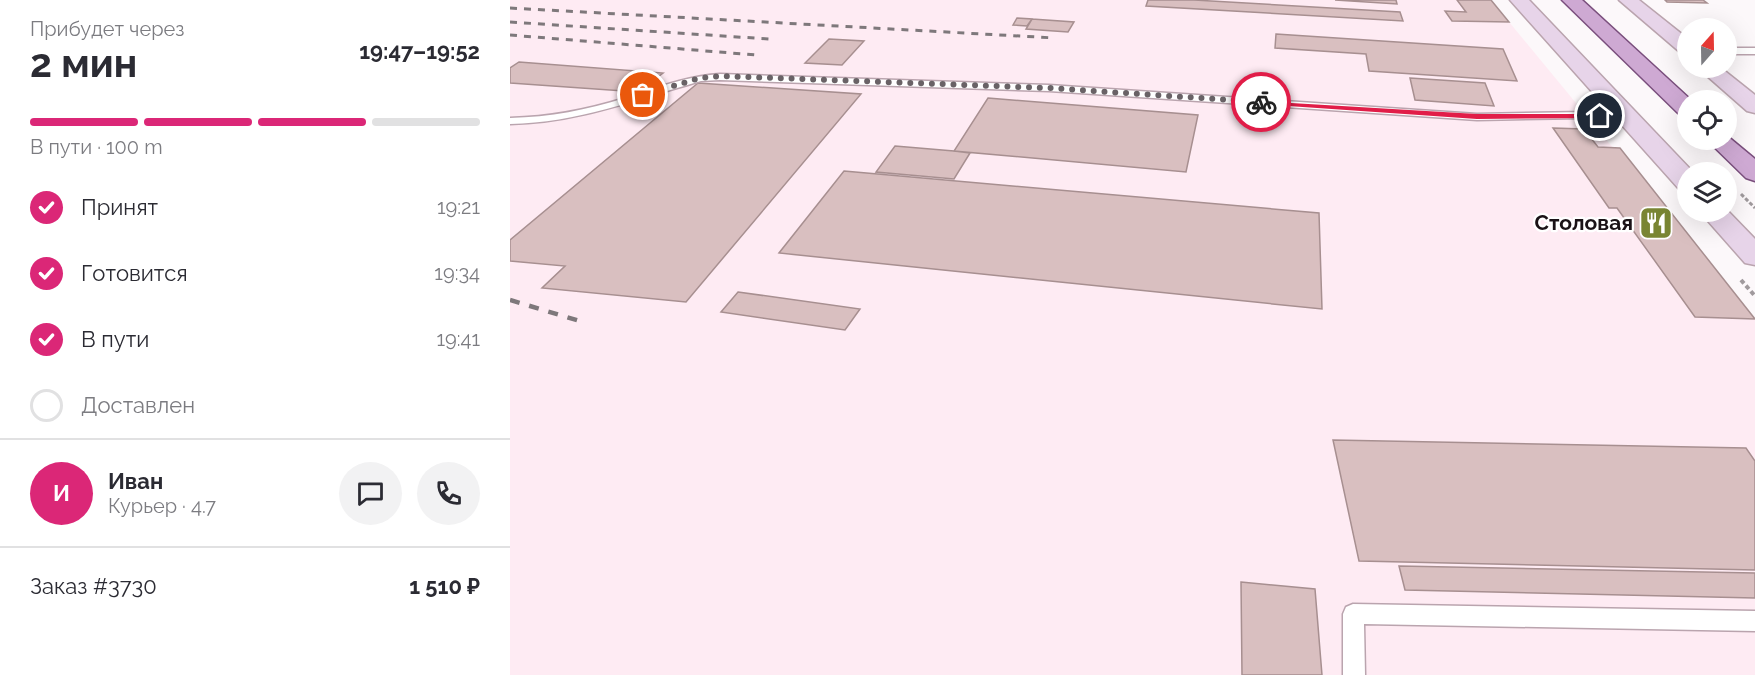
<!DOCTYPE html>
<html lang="ru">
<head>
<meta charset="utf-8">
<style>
	:root { --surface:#fff; --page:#f2f2f3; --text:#2b2b33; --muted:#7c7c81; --line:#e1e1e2; --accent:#db2777 }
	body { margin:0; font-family:Raleway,sans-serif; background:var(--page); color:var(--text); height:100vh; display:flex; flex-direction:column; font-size:22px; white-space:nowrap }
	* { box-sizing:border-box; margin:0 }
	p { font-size:20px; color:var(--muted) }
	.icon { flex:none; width:33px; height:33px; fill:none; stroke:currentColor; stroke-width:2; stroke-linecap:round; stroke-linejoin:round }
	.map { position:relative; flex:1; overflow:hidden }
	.side { display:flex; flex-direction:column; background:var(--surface); width:510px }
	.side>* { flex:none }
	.needle { width:39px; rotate:20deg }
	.fabs { position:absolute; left:1167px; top:18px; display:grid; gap:12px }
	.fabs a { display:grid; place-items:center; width:60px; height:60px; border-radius:50%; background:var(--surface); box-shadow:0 6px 24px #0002; font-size:30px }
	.pin { position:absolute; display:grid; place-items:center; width:51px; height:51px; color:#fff; margin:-26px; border:3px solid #fff; border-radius:50%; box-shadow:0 2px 6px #0007 }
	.courier { position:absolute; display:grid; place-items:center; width:60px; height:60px; margin:-30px; border:4px solid #e11d48; border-radius:50%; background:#fff; color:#222; box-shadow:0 2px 8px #0007 }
	.summary em { font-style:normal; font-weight:700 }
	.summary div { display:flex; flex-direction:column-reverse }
	.summary { display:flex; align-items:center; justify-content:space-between; height:102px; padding:0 30px }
	h1 { font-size:39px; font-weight:700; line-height:45px }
	.bar { display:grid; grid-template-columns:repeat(4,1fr); gap:9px 6px; align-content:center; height:72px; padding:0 30px }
	.bar i { height:8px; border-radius:4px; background:var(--line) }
	.bar .active { background:var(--accent) }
	.bar p { grid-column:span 4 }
	.line { display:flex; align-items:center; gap:15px; padding:0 30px; border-top:2px solid var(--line) }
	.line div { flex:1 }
	.round { display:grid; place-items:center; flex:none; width:63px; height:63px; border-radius:32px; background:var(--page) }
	ol { padding:0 30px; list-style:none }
	li { display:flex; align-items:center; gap:18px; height:66px }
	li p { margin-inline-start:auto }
	li .icon { padding:6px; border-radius:50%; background:var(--accent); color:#fff; stroke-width:4 }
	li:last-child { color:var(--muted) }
	li i { width:33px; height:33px; border:3px solid var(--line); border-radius:50% }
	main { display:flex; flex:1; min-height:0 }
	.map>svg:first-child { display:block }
	.built { fill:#feebf3 }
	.building { fill:#d9bfc0; stroke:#a78f90; stroke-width:1.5 }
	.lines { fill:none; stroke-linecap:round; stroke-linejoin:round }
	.lane-casing { stroke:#baa4ae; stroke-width:3 }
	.secondary-casing { stroke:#baa4ae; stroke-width:3 }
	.primary-casing { stroke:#7a4f7d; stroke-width:3 }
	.path-far1 { stroke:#a09a9d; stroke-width:3; stroke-dasharray:4 2; stroke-linecap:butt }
	.path { stroke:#a09a9d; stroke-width:4; stroke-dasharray:4.5 3; stroke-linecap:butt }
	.lane { fill:#fff; fill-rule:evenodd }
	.secondary { fill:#e7d4e9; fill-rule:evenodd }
	.primary { fill:#cea9d3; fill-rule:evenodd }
	.rail-far1 { stroke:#7e787b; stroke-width:3; stroke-dasharray:7 7; stroke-linecap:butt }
	.rail { stroke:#7e787b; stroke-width:4.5; stroke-dasharray:10 10; stroke-linecap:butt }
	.route { fill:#e11d48 }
	.done { stroke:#696266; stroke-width:6; stroke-dasharray:0 10.8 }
	.labels { text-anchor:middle; stroke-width:4.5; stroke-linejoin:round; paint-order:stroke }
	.poi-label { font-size:21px; font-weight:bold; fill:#1a1216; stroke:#fff; text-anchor:end }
</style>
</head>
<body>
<main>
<section class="side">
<div class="summary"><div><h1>2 мин</h1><p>Прибудет через</p></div><em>19:47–19:52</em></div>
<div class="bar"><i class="active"></i><i class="active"></i><i class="active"></i><i></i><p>В пути · 100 m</p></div>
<ol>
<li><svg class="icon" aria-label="check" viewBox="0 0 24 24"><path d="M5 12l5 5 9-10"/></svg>Принят<p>19:21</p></li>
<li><svg class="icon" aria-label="check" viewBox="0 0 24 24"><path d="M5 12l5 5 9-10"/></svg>Готовится<p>19:34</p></li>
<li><svg class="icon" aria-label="check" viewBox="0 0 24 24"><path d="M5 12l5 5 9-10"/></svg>В пути<p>19:41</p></li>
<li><i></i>Доставлен</li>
</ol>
<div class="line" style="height:108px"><b class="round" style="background:var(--accent);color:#fff">И</b><div><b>Иван</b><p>Курьер · 4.7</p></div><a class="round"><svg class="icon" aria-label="chat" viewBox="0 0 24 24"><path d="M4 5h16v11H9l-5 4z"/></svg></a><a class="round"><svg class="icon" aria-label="phone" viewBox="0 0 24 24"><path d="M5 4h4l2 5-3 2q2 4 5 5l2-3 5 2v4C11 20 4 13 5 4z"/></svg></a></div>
<div class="line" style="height:78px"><div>Заказ #3730</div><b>1 510 ₽</b></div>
</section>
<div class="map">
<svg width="1245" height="675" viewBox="0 0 1245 675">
	<rect width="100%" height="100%" fill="#fcf8fa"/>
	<path class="built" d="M0 0H981L1245 320V675H0Z"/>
	<path class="building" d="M638 0H684L890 12 893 21 636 6Z
		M825 0H886L887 4Z
		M947 0H981L999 22 942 21 935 11 956 12Z
		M1155 0H1193L1197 3 1157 2Z
		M507 18 522 19 517 26 503 25Z
		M522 19 564 22 558 32 516 29Z
		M766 34 993 49 1007 81 859 71 856 54 765 48Z
		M319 39 354 41 332 65 295 63Z
		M9 62 153 73 128 92 0 83V68Z
		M900 78 975 83 984 106 905 100Z
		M188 83 351 94 176 302 32 288 55 266 0 261V240Z
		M478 98 688 115 676 172 444 151Z
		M1043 128 1074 129 1088 147 1110 148 1245 319 1185 317 1107 208H1099Z
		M385 146 444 151 460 153 444 179 366 172Z
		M334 171 809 213 812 309 269 253Z
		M228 292 350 309 335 330 211 312Z
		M823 440 1236 448 1245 461V570L849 561Z
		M889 566 1245 573V598L895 590Z
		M731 582 805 589 812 675H732Z"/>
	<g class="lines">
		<defs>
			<path id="lane" d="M1216 48H1245V54H1216Z
				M210 74 539 85 967 114 1074 112 1117 115 1122 118 1117 121 1074 118 967 120 539 91 210 80 191 81C127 99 67 123 0 124V118C40 117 77 110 115 98 146 88 177 76 210 74Z
				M843 604 1245 611V631L854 624 855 675H833V614L836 607Z"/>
			<path id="secondary" d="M1000 0H1019L1183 172H1178V191L1169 189Z
				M1109 0H1129L1178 39V55L1171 53Z
				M1188 68H1211L1245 95V113L1237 111Z
				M1216 209 1245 239V265L1235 263 1190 212H1216Z"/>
			<path id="primary" d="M1052 0H1072L1181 100H1178V117L1170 115Z
				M1216 135 1245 159V181L1236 178 1197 140H1216Z"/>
		</defs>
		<use href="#lane" class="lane-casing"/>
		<use href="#secondary" class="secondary-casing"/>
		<use href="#primary" class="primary-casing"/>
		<path class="path-far1" d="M1231 194 1245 208"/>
		<path class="path" d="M1231 280 1245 296"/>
		<use href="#lane" class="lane"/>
		<use href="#secondary" class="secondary"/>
		<use href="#primary" class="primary"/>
		<path class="rail-far1" d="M0 8 545 38
			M0 22 259 39
			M0 35 246 55"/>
		<path class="rail" d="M0 300 73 322"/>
	</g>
	<path class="route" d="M749 101 967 114H1090L1093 116 1090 118 967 119 751 104Z"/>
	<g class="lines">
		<path class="done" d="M133 95 190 78 210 76 539 88 751 102"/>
	</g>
	<defs>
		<symbol id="restaurant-square" viewBox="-11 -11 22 22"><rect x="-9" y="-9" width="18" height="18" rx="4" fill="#798533" stroke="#fff"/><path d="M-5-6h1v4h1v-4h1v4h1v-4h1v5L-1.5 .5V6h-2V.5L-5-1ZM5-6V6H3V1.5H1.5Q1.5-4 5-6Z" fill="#fff"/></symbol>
	</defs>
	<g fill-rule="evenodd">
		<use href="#restaurant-square" x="1127" y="204" width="38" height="38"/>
	</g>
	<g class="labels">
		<g class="poi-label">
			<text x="1123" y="230">Столовая</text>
		</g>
	</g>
</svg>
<div class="fabs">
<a><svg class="needle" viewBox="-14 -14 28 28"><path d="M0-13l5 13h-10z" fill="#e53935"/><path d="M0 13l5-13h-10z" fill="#7c7c81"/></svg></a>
<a><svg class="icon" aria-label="locate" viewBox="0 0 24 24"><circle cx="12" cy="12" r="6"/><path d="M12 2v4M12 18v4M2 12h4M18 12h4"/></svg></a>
<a><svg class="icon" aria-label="layers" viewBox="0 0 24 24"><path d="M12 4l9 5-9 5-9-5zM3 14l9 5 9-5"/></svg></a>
</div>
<div class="pin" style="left:133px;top:95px;background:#ea580c"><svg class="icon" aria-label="bag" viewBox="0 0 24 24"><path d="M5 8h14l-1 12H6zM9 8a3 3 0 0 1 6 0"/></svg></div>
<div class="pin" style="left:1090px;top:116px;background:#1f2937"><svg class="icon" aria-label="home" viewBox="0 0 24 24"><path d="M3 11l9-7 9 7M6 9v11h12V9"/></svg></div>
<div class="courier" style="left:751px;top:102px"><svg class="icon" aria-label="bike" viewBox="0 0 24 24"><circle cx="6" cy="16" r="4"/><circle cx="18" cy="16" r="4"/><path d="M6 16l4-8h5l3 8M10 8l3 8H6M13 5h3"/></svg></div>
</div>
</main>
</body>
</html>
